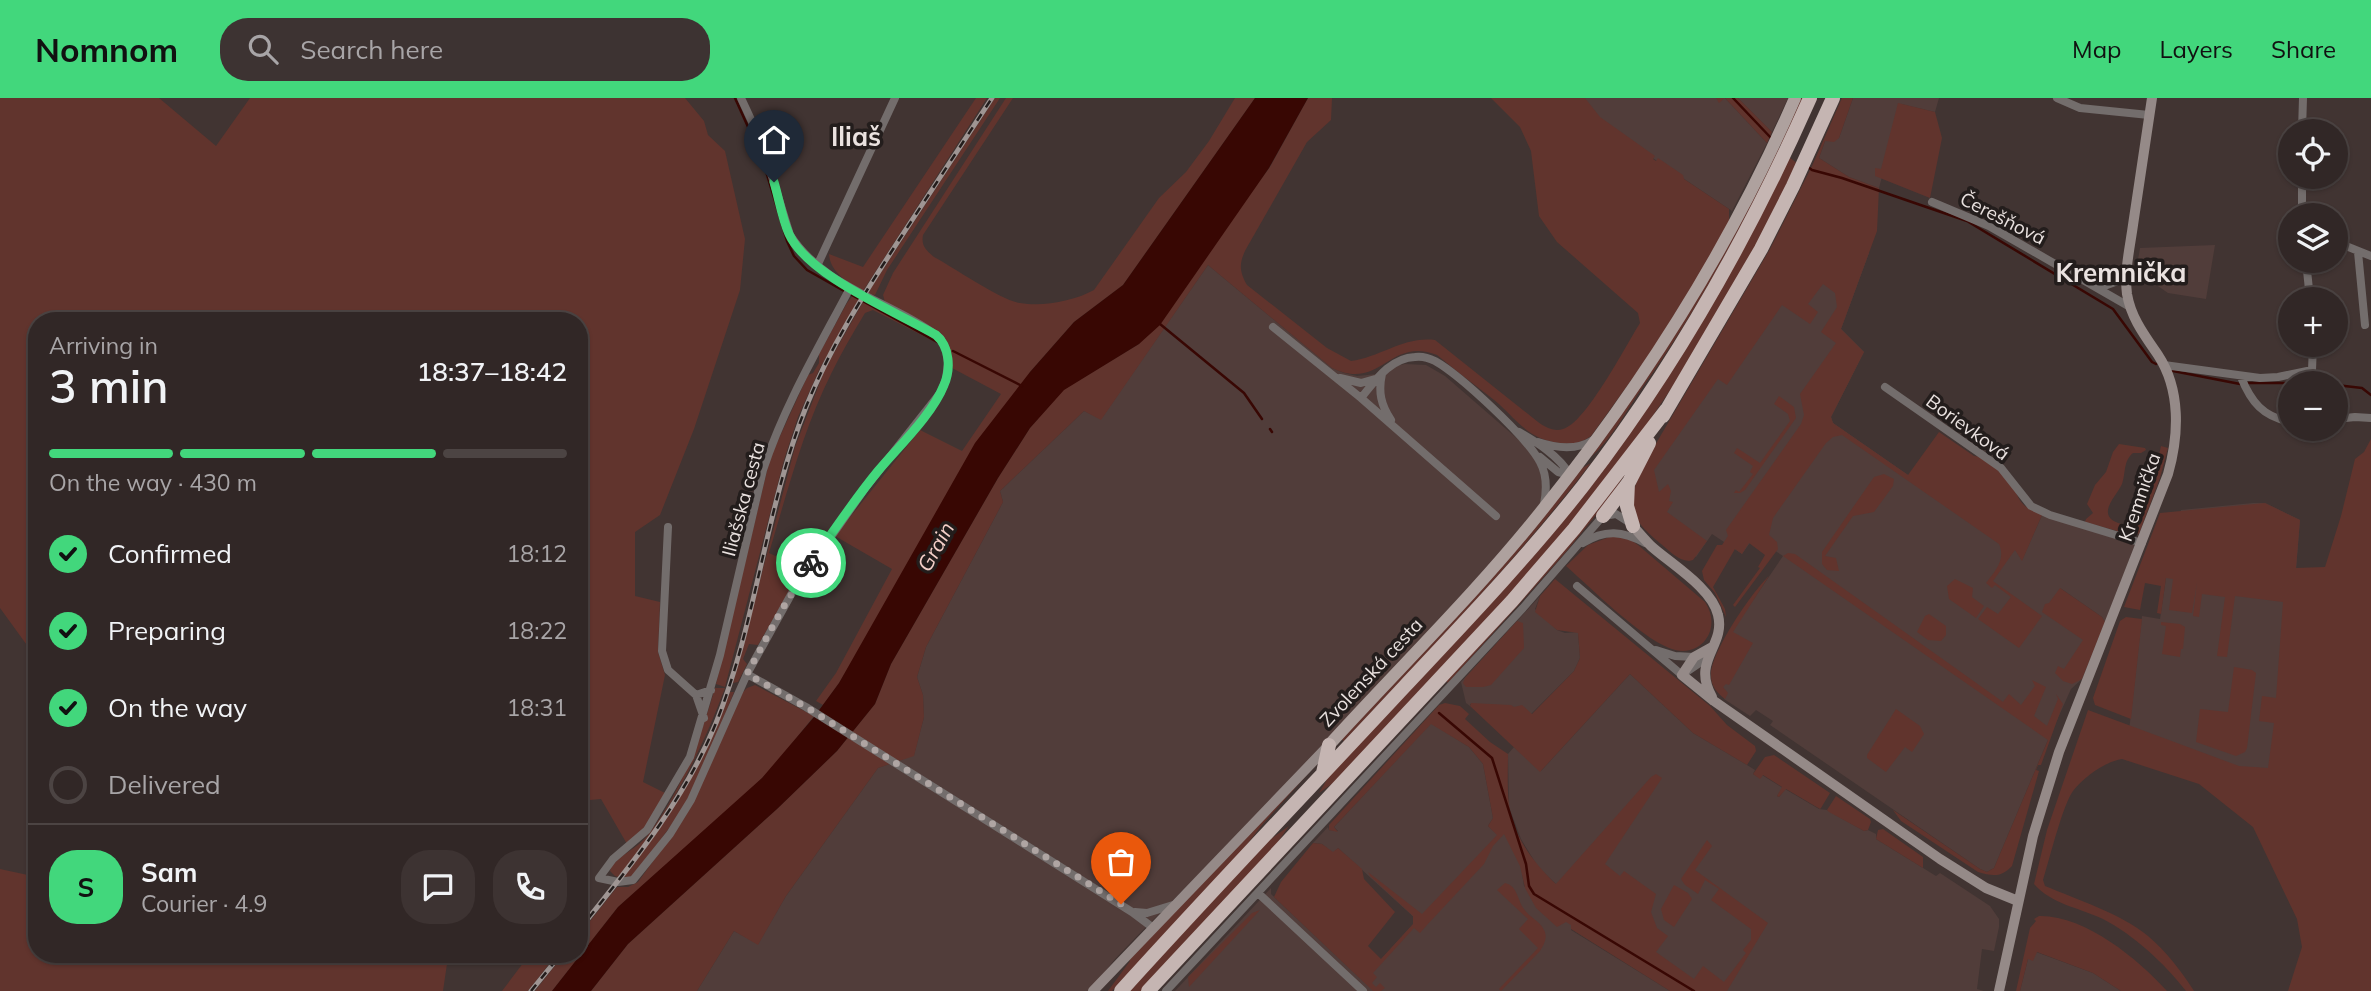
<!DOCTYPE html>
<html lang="en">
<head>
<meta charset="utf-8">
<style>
	:root { --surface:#312726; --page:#3d3332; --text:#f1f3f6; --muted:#a8a5a7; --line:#4c4443; --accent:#42d77c }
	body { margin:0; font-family:Mulish,sans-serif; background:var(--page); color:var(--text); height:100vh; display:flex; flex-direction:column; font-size:26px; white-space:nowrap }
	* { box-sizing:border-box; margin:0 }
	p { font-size:23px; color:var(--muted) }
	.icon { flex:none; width:38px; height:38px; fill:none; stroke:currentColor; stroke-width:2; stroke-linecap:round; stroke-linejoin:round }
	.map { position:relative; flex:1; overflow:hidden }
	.drawer { position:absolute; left:28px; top:214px; width:560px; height:651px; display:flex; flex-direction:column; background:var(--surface); border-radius:28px; box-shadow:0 2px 5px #0004,0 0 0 2px var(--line) }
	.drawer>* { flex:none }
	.buttons { position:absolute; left:2278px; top:21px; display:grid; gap:14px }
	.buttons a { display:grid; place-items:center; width:70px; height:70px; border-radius:50%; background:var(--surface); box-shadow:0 2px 5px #0004,0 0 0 2px var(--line); font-size:35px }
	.pin { position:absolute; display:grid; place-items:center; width:60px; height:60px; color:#fff; margin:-72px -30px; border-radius:50% 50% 50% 0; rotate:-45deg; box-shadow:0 0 7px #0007 }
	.pin .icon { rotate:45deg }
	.courier { position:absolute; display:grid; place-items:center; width:70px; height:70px; margin:-35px; border:5px solid #42d77c; border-radius:50%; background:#fff; color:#222; box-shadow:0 2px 9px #0007 }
	.headline em { font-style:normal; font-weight:600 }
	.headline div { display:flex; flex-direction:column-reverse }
	.headline { display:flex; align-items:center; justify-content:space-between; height:119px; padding:0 21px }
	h1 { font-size:46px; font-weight:600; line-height:52px }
	.bar { display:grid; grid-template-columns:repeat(4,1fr); gap:10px 7px; align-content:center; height:84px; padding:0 21px }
	.bar i { height:9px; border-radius:5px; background:var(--line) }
	.bar .active { background:var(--accent) }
	.bar p { grid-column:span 4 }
	.line { display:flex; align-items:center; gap:18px; padding:0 21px; border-top:2px solid var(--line) }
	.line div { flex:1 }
	.round { display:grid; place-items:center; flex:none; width:74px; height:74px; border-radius:28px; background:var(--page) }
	ol { padding:0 21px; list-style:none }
	li { display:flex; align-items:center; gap:21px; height:77px }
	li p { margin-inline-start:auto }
	li .icon { padding:7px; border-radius:50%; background:var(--accent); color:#111; stroke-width:4 }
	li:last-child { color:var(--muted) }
	li i { width:38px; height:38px; border:4px solid var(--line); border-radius:50% }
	header { display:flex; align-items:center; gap:42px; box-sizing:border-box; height:98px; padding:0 35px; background:var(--accent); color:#111 }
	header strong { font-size:33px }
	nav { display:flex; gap:38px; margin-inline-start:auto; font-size:24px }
	.search { width:490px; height:63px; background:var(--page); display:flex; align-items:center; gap:18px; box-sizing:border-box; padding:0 24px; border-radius:28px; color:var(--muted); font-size:26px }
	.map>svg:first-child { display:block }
	.built { fill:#513d3a }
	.green { fill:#61342d }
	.water { fill:#380703 }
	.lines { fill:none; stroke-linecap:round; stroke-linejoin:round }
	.stream { stroke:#380703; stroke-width:2.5 }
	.street { stroke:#736d6c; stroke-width:8 }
	.secondary { stroke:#958a88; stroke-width:10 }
	.primary { stroke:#aea19e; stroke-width:12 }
	.highway { stroke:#c5b5b2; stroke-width:14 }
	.rail-casing { stroke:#9f9593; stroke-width:5 }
	.rail { stroke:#231d1c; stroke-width:2.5; stroke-dasharray:8; stroke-linecap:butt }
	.done { stroke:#afa5a3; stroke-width:7; stroke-dasharray:0 12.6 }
	.route { stroke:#42d77c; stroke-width:9 }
	.labels { text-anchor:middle; stroke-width:7; stroke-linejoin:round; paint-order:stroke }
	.street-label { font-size:19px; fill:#eae2e0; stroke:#231d1c }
	.water-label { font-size:21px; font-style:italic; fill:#f4cfc8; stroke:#231d1c }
	.district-label { font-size:26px; font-weight:bold; fill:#eae2e0; stroke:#231d1c }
</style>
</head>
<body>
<header>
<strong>Nomnom</strong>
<div class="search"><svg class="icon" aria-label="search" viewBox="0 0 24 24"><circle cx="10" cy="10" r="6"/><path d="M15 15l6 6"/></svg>Search here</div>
<nav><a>Map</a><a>Layers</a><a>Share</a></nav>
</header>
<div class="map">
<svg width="2371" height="893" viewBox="0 0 2371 893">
	<rect width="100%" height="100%" fill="#413432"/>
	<path class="built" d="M1563 0H1725L1767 45 1732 113Z
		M1738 0H1788L1772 34Z
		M1853 0H1939L1935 14 1901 6 1879 90 1849 79 1819 60 1825 43 1839 40Z
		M1822 114 1869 155 1841 231 1864 254 1831 319 1833 325 2015 451 2022 462 2042 417 2135 447 2105 524 2102 519 2060 490 2095 550 2082 581 2071 591 2048 642 1994 770 1987 774 1980 771 1770 627 1773 623 1756 612 1750 618 1724 601 1717 565 1736 527 1783 458 1754 439 1742 456 1712 436 1696 459 1665 433 1651 375Z
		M2215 147 2206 201 2168 195 2136 173 2140 150Z
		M1208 167 1332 270 1344 275 1357 278 1387 275 1396 268 1405 266 1426 267 1445 278 1527 349 1538 365 1543 379 1542 403 1512 442 1306 669 1139 836 1115 861 1090 893H697L734 833 758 846 786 798 878 670 914 657 924 619 923 597 917 579 926 549 1003 404 1000 393 1084 313 1101 321Z
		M2253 405H2265L2300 422 2278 697 2128 642 2142 518 2160 521 2166 480 2181 412Z
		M1540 498 1535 511 1557 532 1565 535 1578 534 1580 560 1574 573 1531 616 1514 609 1470 606V608L1466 605 1461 584Z
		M1630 576 1693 635 1747 667 1755 672 1753 676 1760 680 1762 677 1783 690 1777 698 1779 699 1785 691 1819 711 1827 712 1864 733 1868 732 1876 736V741L1936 778 1940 775 1990 808 1999 821V829L1994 853 1982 851 1977 891 1984 893H1701L1556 786 1538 769 1521 741 1509 709 1508 656 1514 649 1541 673Z
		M1431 625 1469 649 1483 666 1493 720 1488 728 1500 739 1504 735 1514 752 1521 768 1524 788 1572 827 1571 832 1670 893H1175L1271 790V796L1362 882 1417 822 1338 750 1333 755 1322 746 1313 745 1328 729 1329 732 1338 733 1334 729Z
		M2036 854 2093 875 2121 893H2020L2028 861Z"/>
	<path class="green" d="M0 0H159L216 48 250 0H685L704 23 708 37 725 53 745 141 740 192 694 331 660 417 635 434V498L660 504 658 554 665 577 643 684 665 695 646 728 627 746 601 701 579 703V222H37V561L0 510Z
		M976 0H987L863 193C848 185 830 174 829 156L863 169Z
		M995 0H1000L887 172 875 197 867 196Z
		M1006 0H1013L923 137C921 148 926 152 934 159 953 169 1002 203 1020 205 1043 209 1074 203 1094 192L1159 100 1186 74 1209 43 1235 0H1255L1123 187 1074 224 1030 274 839 585 823 607 816 603 836 575 892 471 835 438 920 332 962 353 1001 296 952 270 945 240 885 204 883 197 893 175Z
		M1308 0H1332L1331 22 1307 44 1246 151C1239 165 1239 173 1247 187L1327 250 1351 263C1381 259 1404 238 1435 242L1538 324C1545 329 1554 334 1563 331 1586 325 1626 247 1640 225L1638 215 1557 144 1539 118 1531 53 1520 29 1491 0H1585L1600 19 1655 58 1653 61 1656 63 1658 60 1683 77 1684 81 1729 111V125L1709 161 1648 259 1591 338C1581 345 1572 347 1560 345 1524 341 1515 317 1489 298 1472 285 1454 271 1437 257 1389 238 1381 294 1332 270L1208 167 1101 322 1084 313 1000 393 1003 404 926 549 917 579 923 597 924 619 914 658 878 670 786 798 758 847 734 833 697 893H591L628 846 777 711 837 653 875 606 891 566 998 380 1030 330 1063 292 1139 246 1270 69Z
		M1716 0H1738L1772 34 1767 45 1725 0 1719 5Z
		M1800 0H1803L1783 46 1779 48 1780 53C1738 135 1696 215 1642 290 1626 313 1612 341 1591 359L1613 326Z
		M1842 0H1853L1839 40 1834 44 1825 43 1819 60 1849 79 1879 90 1877 133 1841 231 1864 254 1831 319 1833 325 1908 377 1939 334 1974 358C1987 359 2003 375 2011 385 2015 391 2017 399 2022 405 2027 411 2035 413 2042 417L2022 463 2015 452 1993 483 2042 518 2019 550 1978 521 1987 509 1998 516 2011 499 1995 487 1992 490 1986 485C1995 473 2006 462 1999 446L1842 337 1833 339 1826 345 1773 420 1769 437 1777 444 1778 451 1735 509 1733 507 1760 470 1758 469 1765 457 1749 445 1742 456 1735 451 1713 489 1725 511 1726 519 1715 495 1704 482 1702 473 1717 447H1722L1728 438 1726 432 1801 326 1804 317 1800 296 1836 245 1821 234 1837 209 1835 195 1823 186 1808 206 1818 214 1810 226 1782 207 1727 287 1718 281 1654 372 1659 394 1668 386 1671 393 1669 403 1673 404 1667 414 1707 443 1693 462 1689 463C1677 462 1670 453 1661 446 1626 417 1626 407 1644 366L1770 151 1812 68Z
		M1898 5 1935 14 1942 40 1930 100 1875 78V70L1881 71Z
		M1789 59 1798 66 1754 152 1685 270 1635 344 1545 459 1336 683 1319 695 1329 678 1576 405Z
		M854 196 860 199 820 270 798 319 784 362 725 589 716 586 770 360 808 277 813 275 819 265V256L847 205Z
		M864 202 940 245 939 246 873 212 865 215C853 235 841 255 831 276 803 332 787 395 769 455L803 471 758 547 749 546 743 561 747 566 738 584 733 585 795 349 825 271Z
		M1779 298 1794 309 1796 320 1745 392 1740 395H1734L1736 392 1739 394 1753 376 1750 374 1753 368 1734 355 1737 350 1760 365 1790 323 1788 316 1774 306Z
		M2371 341V893H2288L2302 849 2297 821 2253 729 2199 686 2122 661C2104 664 2084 679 2073 693 2063 706 2049 763 2043 782L2045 788C2078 802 2120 815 2148 838 2166 853 2182 874 2194 893H2186C2164 865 2134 837 2103 821 2080 810 2051 806 2034 786L2047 732 2088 612 2239 668 2268 670 2274 625 2259 623 2262 598 2276 600 2283 504 2235 498 2227 559 2217 558 2225 499 2202 496 2199 519 2193 518 2197 484 2192 515 2169 512 2173 481 2166 480 2161 516 2157 515 2161 488 2145 485 2140 512 2124 509 2160 415 2265 405 2300 422 2296 470 2325 469 2341 418 2355 361 2364 354Z
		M2119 346 2145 350 2146 352 2141 355H2133C2123 363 2126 375 2122 386 2116 399 2094 418 2121 426L2124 435 2085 424 2086 421 2093 415 2087 406 2095 387 2106 374 2113 354Z
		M2161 348 2168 350 2160 380 2139 436 2131 437 2130 435 2155 375Z
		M1591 365C1515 464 1429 553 1344 643L1341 641 1582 370Z
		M1627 373 1611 398 1566 454 1448 585 1446 583Z
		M1884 376 1894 381 1893 388 1874 414 1853 418 1825 458 1836 460 1839 473 1827 472 1822 466V454L1874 379Z
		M1612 438 1631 442 1638 447 1705 504C1723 530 1701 563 1669 550 1639 538 1592 491 1566 468L1588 447Z
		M1788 455 1795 456 2003 604 2009 596 2021 607 2035 588 2032 582 2046 589 2034 618 2047 628 2058 601 2056 596 2063 606 2041 667H2038L2036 672 2039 673 2012 768C2001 780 1992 778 1978 774L1901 723 1893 712 1980 771 1987 774 1994 770 2048 642 1783 458Z
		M1769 478 1733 534 1753 545 1729 587 1726 586 1723 589 1728 595 1725 601C1717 595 1711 588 1711 578 1710 555 1752 494 1769 478Z
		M1555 481 1710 608 1727 627 1755 648 1756 653 1747 667 1693 635 1630 576 1540 674 1470 608 1471 605 1511 607 1514 609 1522 607 1532 616 1574 573 1580 560 1578 535 1557 532 1535 514 1540 498Z
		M1955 481 1973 490 1972 499 1984 508 1976 520 1949 501 1947 488Z
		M2060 490 2102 519 2105 524 2082 581 2072 586 2063 583 2055 575 2058 568 2064 571 2083 542 2042 514 2045 506 2049 505Z
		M1929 516 1946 528V537L1941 543 1928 542 1917 534 1925 518Z
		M2126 519 2142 521 2131 621 2095 607 2093 600 2120 523Z
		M1517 523 1523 525 1524 550 1491 587 1483 589H1466L1463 585 1465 580Z
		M2161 524 2180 526 2185 529 2183 551H2181L2180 559 2162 556 2166 528 2161 527Z
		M2234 569 2252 572 2256 575 2247 650 2245 654 2236 658 2196 644 2200 611 2228 614Z
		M755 587 814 618 774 668 746 696 618 809 552 893H535L564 856H579V837L617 789H628L638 784 685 719 740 597 747 590Z
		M715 590H725C699 660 666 722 618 779L615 778 610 773 611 769C621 756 638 750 648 737 682 692 699 644 715 590Z
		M730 594H734L710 654 682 713 633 778 623 780C669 722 703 664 730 594Z
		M1445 605 1460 608 1469 616 1465 621 1490 644 1508 656C1508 672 1507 689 1509 706 1512 736 1534 766 1556 786L1651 679 1656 676 1662 680 1605 766 1620 778 1624 773 1656 796 1651 814 1657 830 1668 838 1656 854 1694 881 1703 868 1724 884 1746 855 1743 852 1751 842V831L1711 802 1719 791 1705 782 1698 796 1685 787 1681 781 1707 742 1712 748 1695 772 1768 825 1727 893H1670L1571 831V827L1566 824 1557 829 1536 810 1525 790 1520 768 1504 736 1493 748 1484 766 1427 827 1420 835 1414 830 1373 875 1377 879 1372 885 1376 889 1380 885 1385 890 1381 893H1373L1274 799 1281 784 1313 745 1322 746 1333 754 1338 750 1362 771 1364 781 1395 814 1368 848 1381 861 1413 826V818L1370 778 1368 774 1422 816 1497 737 1488 728 1493 720 1483 666 1469 649 1431 626 1334 729 1338 734 1329 732V727L1439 607Z
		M1896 611 1920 628 1924 636 1912 654 1905 649 1886 674 1867 660V657Z
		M1774 657 1830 695 1821 710 1820 711 1786 691 1779 699 1777 698 1782 689 1763 677 1760 681 1753 676 1765 659Z
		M1314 669 1262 727 1242 753 1112 893H1108L1130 863 1129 862Z
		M1836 698 1870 721 1871 724 1868 732 1864 733 1829 714 1827 712Z
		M1289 728 1275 748 1142 893H1128L1268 743Z
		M1883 731 1923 759V770L1876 741 1878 732Z
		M0 771 37 779V856H434L448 859 443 893H0Z
		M1505 785C1518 788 1517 802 1524 811 1529 819 1540 823 1544 832 1548 839 1544 847 1540 853L1501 893 1499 891 1538 850 1519 831 1528 821 1497 792Z
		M1674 787 1688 795 1692 801 1674 829 1664 822 1661 811Z
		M1260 812 1189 889 1188 879 1252 815Z
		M2039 818C2085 817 2138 861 2167 893H2121L2093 875 2037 854 2033 863 2028 861 2020 893H2016L2030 830 2036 823 2034 821Z
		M530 856H557L528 893H502Z"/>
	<path class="water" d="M1255 0H1308L1269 70 1160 227 1139 246 1064 292 1030 330 998 380 891 566 875 606 837 653 777 711 628 846 591 893H552L618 809 762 680 814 619 839 585 975 345 1030 274 1074 224 1123 187Z"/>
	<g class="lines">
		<path class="stream" d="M735 0 762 60 787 143 794 158 807 172 844 193
			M1733 0 1772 41
			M1808 69 1812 72 1842 80 1967 123 2113 211 2152 264 2156 266
			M850 196 939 245
			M1160 226 1244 295 1262 321
			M953 253 1022 288
			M2173 273 2240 286
			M2246 285H2317
			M2336 287 2362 290 2371 297
			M1270 331 1272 334
			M1439 615 1492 660 1526 766 1529 788 1534 796 1694 893"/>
		<path class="street" d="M741 0 761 43 790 137C825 191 892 203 940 240L946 251 948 265 946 281 941 294 866 389 793 493 747 576 691 702 670 736 633 782 618 784 599 780 613 761 647 732 690 659 720 557 763 372C784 308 819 249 850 190
			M2057 0 2080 10 2149 17
			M2302 33 2303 0
			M1932 104 1989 128 2130 209
			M2302 117V79
			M2336 144 2371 158
			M2358 154 2365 227
			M2306 163 2310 201
			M817 168 895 0
			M2094 187H2107L2126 180
			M1273 229 1361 300 1496 418
			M2164 267 2260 280 2278 279 2312 272 2313 247
			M1382 276C1378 294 1381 307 1391 322
			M2241 279C2251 304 2263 319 2291 324
			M1340 280 1361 285 1375 281
			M1885 289 2001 370 2031 408 2050 417 2142 445
			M1361 300C1375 283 1390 260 1415 259 1422 258 1429 260 1435 263 1460 277 1527 339 1540 364 1547 377 1547 391 1544 406
			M2336 321 2355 319 2371 320
			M1519 334C1538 345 1559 358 1570 377
			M1538 344C1556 350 1576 353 1593 342
			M1540 359 1558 374 1570 377
			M668 429 662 553 668 572 696 597 711 592
			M1583 445C1605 431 1623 433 1645 445
			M1577 488 1682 577 1707 560
			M1656 552 1675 558 1694 559
			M747 576 806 609 1132 814 1152 829
			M696 597 704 620
			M1258 795 1363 893
			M1135 814 1147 815 1173 807
			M1166 893 1523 510 1603 418 1616 416 1630 425"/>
		<path class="secondary" d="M1633 428C1639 435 1645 442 1651 448 1671 466 1712 490 1718 517 1726 548 1691 562 1712 599
			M1712 549 1694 559 1682 577 1714 603 1940 761 1986 790 2018 803
			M1093 893 1329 647
			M1999 893 2033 738 2059 654 2168 376C2179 337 2181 292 2158 257 2145 238 2131 220 2127 196 2124 174 2130 149 2133 127 2139 85 2146 42 2152 0"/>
		<path class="primary" d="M1329 647C1400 569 1477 494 1543 411 1644 285 1731 148 1795 0"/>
		<path class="highway" d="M1663 318 1761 151 1793 88 1833 0
			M1628 385 1627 408 1633 428
			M1603 418 1629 384 1649 345
			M1323 675 1329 647
			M1121 893C1214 790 1310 690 1405 588 1466 523 1528 458 1583 388 1675 269 1749 138 1810 0
			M1148 893 1512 503 1574 431 1666 312"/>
		<defs>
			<path id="rail" d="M579 832C631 767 684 703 716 625 757 523 765 411 806 309 830 249 864 196 899 142 930 95 961 47 992 0
				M531 893 561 856"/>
		</defs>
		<use href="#rail" class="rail-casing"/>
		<use href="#rail" class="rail"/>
	</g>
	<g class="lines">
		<path class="done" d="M811 465 781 513 747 576 806 609 1121 806"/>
		<path class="route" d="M774 84C779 101 782 120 789 136 808 178 897 214 936 237 950 249 951 271 944 287 932 317 899 348 878 373 854 402 833 434 811 465"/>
	</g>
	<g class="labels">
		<g class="street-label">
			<text transform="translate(2003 120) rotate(27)" y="7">Čerešňová</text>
			<text transform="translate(1968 329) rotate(36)" y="7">Borievková</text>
			<text transform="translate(2139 399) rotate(-71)" y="7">Kremnička</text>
			<text transform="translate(743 401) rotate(-75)" y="7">Iliašska cesta</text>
			<text transform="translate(1371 574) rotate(-47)" y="7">Zvolenská cesta</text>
		</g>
		<g class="water-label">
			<text transform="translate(936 449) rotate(-61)" y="7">Grain</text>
		</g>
		<g class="district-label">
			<text x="856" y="48">Iliaš</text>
			<text x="2121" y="184">Kremnička</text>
		</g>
	</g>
</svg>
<div class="buttons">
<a><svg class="icon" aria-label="locate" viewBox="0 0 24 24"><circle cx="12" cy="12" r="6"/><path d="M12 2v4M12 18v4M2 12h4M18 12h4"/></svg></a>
<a><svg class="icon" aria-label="layers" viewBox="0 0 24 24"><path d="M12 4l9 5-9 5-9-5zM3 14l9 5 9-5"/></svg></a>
<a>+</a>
<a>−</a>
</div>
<div class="pin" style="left:1121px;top:806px;background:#ea580c"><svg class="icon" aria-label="bag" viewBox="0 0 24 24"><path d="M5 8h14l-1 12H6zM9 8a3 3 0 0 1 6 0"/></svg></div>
<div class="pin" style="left:774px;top:84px;background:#1f2937"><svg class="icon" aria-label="home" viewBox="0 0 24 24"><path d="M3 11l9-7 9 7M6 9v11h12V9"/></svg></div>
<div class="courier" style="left:811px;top:465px"><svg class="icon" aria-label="bike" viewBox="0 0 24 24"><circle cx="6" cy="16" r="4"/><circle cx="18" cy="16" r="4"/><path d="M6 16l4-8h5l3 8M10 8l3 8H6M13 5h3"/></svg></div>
<section class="drawer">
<div class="headline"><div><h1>3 min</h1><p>Arriving in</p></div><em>18:37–18:42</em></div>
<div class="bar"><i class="active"></i><i class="active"></i><i class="active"></i><i></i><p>On the way · 430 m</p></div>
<ol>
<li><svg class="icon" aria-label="check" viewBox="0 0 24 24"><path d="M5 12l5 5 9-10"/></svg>Confirmed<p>18:12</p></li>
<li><svg class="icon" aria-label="check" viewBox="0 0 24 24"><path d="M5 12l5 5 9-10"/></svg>Preparing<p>18:22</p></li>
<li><svg class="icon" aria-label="check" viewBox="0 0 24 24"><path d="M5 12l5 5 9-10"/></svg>On the way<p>18:31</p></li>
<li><i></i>Delivered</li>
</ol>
<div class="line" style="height:126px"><b class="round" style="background:var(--accent);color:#111">S</b><div><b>Sam</b><p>Courier · 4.9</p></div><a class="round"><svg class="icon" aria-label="chat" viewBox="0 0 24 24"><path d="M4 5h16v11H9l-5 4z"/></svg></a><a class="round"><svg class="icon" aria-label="phone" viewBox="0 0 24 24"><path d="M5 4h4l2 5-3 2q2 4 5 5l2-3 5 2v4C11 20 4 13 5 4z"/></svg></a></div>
</section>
</div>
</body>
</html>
